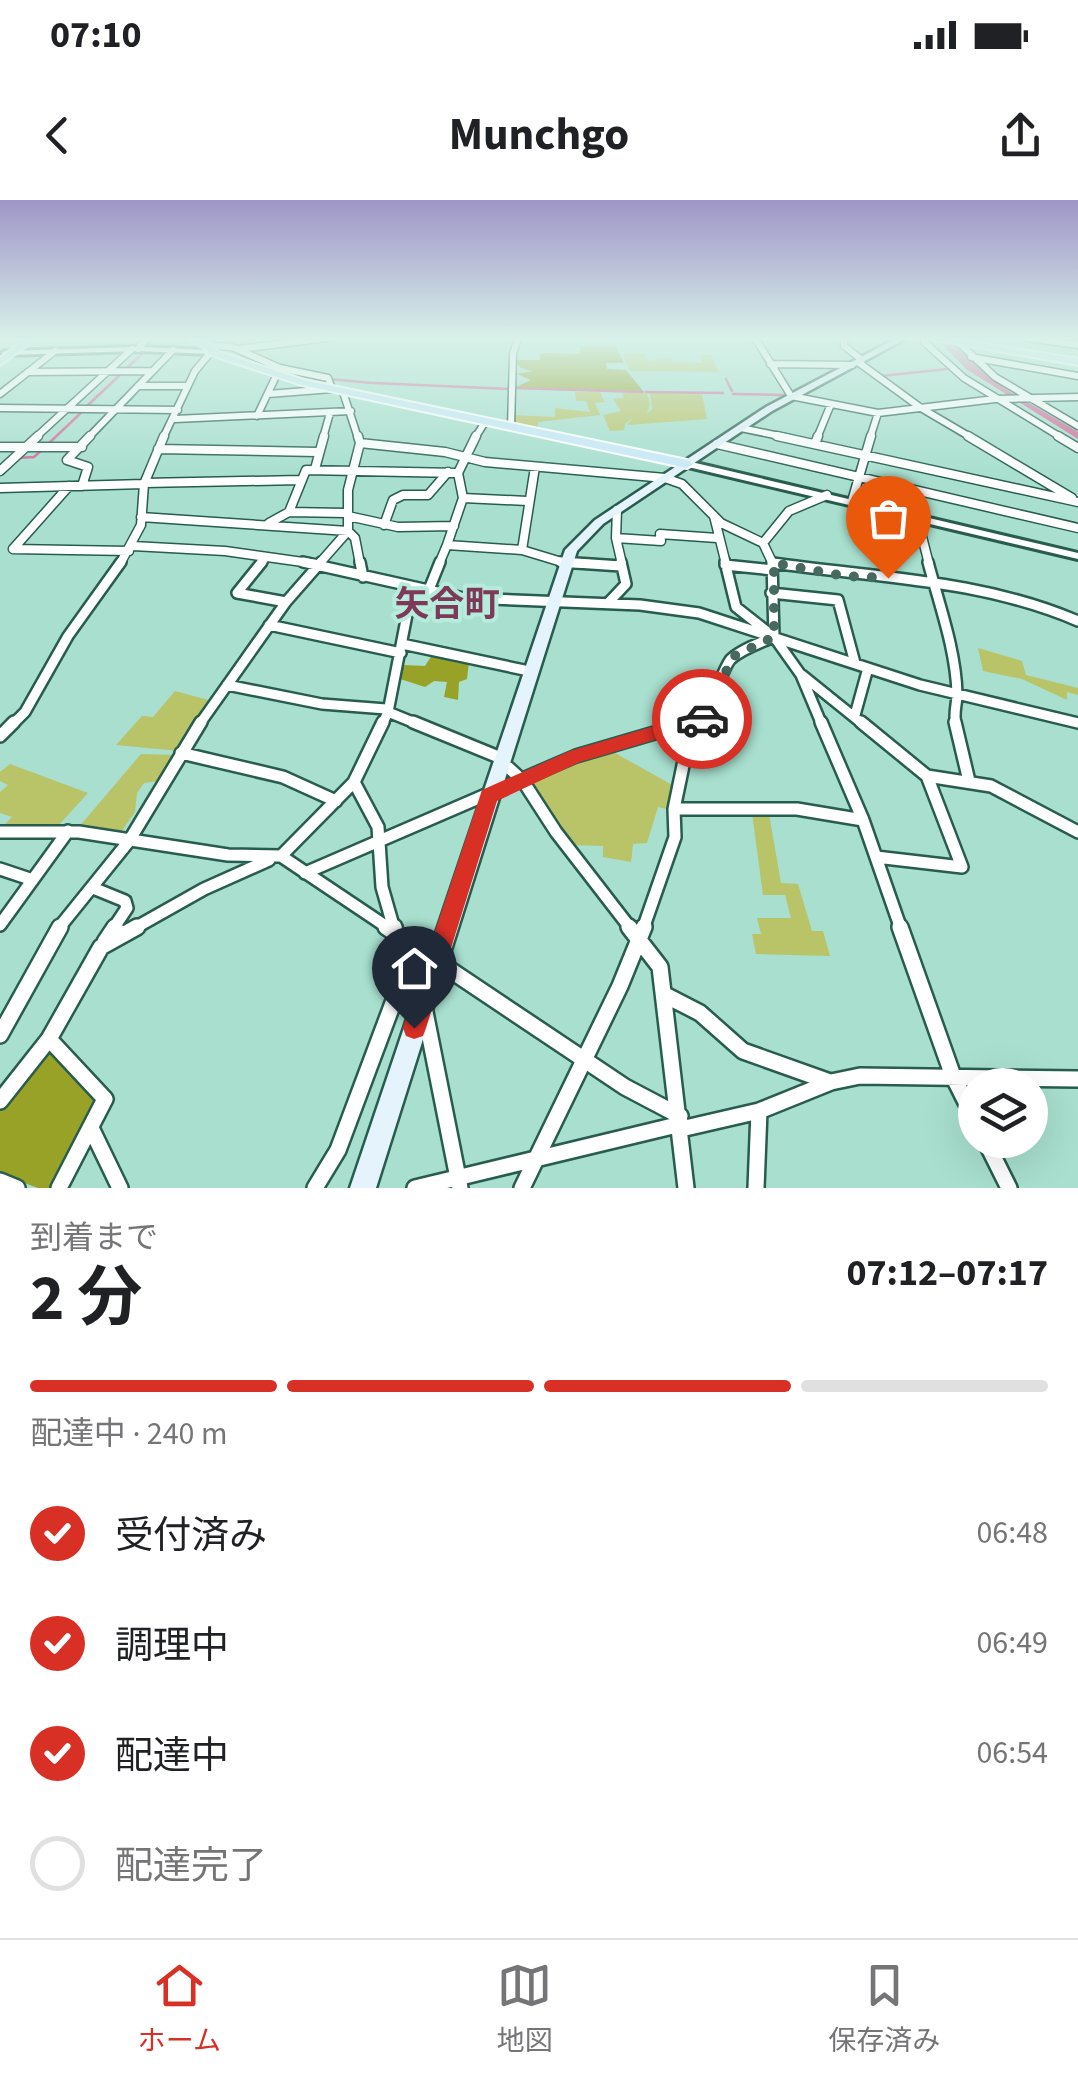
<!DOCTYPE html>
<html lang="ja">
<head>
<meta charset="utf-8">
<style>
	:root { --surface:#fff; --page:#f6f6f6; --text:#202124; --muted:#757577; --line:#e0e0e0; --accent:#d93025 }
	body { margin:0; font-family:"Source Sans 3","Noto Sans JP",sans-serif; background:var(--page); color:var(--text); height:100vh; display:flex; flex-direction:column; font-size:38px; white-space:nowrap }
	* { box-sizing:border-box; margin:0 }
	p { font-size:32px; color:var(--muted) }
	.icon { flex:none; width:55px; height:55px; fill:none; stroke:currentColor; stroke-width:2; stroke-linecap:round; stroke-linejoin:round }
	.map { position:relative; height:988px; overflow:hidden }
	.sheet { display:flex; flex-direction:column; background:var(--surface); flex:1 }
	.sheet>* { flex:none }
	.controls { position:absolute; left:958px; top:868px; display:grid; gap:20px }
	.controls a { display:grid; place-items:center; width:90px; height:90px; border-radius:50%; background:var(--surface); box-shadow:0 10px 40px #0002; font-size:50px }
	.pin { position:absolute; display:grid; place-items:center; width:85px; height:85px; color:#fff; margin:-102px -42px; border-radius:50% 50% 50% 0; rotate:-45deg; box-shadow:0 0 10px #0007 }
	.pin .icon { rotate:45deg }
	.courier { position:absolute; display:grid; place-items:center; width:100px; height:100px; margin:-50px; border:8px solid #d93025; border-radius:50%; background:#fff; color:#222; box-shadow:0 2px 12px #0007 }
	.overview em { font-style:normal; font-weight:700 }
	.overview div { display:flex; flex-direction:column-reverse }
	.overview { display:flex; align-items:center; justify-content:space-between; height:170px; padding:0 30px }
	h1 { font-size:65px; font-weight:700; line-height:75px }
	.bar { display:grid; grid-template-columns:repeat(4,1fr); gap:15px 10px; align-content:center; height:120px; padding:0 30px }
	.bar i { height:12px; border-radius:8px; background:var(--line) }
	.bar .selected { background:var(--accent) }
	.bar p { grid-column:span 4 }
	ol { padding:0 30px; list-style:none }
	li { display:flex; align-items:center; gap:30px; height:110px }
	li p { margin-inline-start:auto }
	li .icon { padding:10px; border-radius:50%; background:var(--accent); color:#fff; stroke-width:4 }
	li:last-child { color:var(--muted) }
	li i { width:55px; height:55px; border:5px solid var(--line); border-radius:50% }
	.status { display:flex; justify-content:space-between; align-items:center; height:70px; padding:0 50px; background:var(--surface); direction:ltr }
	.status svg { height:28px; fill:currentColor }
	header { display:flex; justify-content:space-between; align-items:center; height:130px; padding:0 30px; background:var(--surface); font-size:45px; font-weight:700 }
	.menu { display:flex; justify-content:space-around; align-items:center; height:140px; border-top:2px solid var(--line); background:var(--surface); font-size:28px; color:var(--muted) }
	.menu a { display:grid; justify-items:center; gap:5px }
	.menu .selected { color:var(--accent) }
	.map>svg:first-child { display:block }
	.green { fill:#b9c368 }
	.forest { fill:#98a227 }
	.water { fill:#d26a97 }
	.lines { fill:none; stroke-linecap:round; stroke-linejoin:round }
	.stream { stroke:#d26a97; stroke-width:2.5 }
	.minor-far4-casing { stroke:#275c4f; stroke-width:9 }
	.minor-far3-casing { stroke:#275c4f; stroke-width:11 }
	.minor-far2-casing { stroke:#275c4f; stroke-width:14 }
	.minor-far1-casing { stroke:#275c4f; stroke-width:16 }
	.minor-casing { stroke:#275c4f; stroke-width:20 }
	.tertiary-casing { stroke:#275c4f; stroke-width:6 }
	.secondary-casing { stroke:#275c4f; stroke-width:5 }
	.primary-casing { stroke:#fff; stroke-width:4 }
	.minor-far4 { stroke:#fff; stroke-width:6 }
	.minor-far3 { stroke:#fff; stroke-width:8 }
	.minor-far2 { stroke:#fff; stroke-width:9 }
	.minor-far1 { stroke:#fff; stroke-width:11 }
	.minor { stroke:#fff; stroke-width:15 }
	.tertiary { fill:#fff; fill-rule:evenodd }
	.secondary { fill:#e5f3fc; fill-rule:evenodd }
	.primary { fill:#cae8f9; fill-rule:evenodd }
	.route { fill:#d93025 }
	.done { stroke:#47695f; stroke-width:10; stroke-dasharray:0 18 }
	.labels { text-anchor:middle; stroke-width:8; stroke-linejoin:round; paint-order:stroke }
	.quarter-label { font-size:35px; font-weight:bold; fill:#7d3957; stroke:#b5ecdb }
</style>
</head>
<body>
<div class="status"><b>07:10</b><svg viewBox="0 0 49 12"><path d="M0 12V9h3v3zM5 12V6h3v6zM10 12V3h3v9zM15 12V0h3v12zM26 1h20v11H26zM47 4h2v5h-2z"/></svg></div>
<header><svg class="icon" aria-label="back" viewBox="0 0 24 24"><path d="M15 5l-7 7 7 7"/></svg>Munchgo<svg class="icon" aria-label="share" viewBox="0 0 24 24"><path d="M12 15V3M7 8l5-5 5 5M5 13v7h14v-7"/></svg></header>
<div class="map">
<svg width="1078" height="988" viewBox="0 0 1078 988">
	<rect width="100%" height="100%" fill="#a8dfce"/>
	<path class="green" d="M644 153 648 161 671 158 673 162 703 163 700 155H711L719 172 630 171 623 154Z
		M575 192H600L605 202 595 203 600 215 538 222V231L513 226V215L555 217V208L590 212 586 201H576Z
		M622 193H647L650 204 647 214 652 209 650 193 702 194 707 219 627 225 634 217 625 224 624 230 610 231 603 215 621 211 613 199 624 198Z
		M978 448 1022 461 1026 475 1078 488V495L1067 492V500L1022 479 983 471Z
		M175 491 212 501 179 551 116 545 142 516 153 517Z
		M608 549 674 586 671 610 658 607 647 643 633 644 631 662 603 657V646L570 645 528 582Z
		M141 554 176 555 160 581 144 583 137 593 135 612 119 635 78 628Z
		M10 564 88 593 58 626 0 629 12 617 0 613V592L8 585 0 581V572Z
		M752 613 769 614 781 683 798 684 812 731H823L830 756 756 754 752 734H761L757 718H791L785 695H763Z"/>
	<path class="forest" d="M615 145 624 163H606L607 169 626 170 643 191 514 188 531 180 517 174 533 171 521 168 514 160H540V154L545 153 579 154 581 146Z
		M434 452 469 461 467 479 459 482 458 500 444 497 447 482 434 481 425 487 397 478 403 465 425 466Z
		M48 849 93 899 94 910 51 988H38L0 974V905Z"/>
	<path class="water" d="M936 138H947L1004 188 1078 232V239L966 169Z"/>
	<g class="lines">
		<path class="stream" d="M125 170 144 152
			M881 176 947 169
			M330 179 372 183
			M726 179 732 191
			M374 183 510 189
			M514 188 643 192
			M646 192 723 193
			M733 194 784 195
			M87 206 122 173
			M764 217 781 206
			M47 245 84 210
			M18 258 34 257 44 248"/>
		<defs>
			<path id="minor-far4" d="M755 138 791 196 878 213 995 199 1078 197
				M844 138V146L862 160
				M954 138 995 177 1078 226
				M1028 138 1078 145
				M924 142 964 178 1062 238
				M215 146 232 147 280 168 328 178 332 189 268 194
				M138 149 147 138
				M239 149 327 138
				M971 157 1078 176
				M858 162 921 208 972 238
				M770 164 852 165
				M28 172 152 171
				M138 186H187
				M343 192 358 238
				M0 194 55 151
				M0 208 178 210
				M257 216 277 174
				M175 219 351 211
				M511 227 513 154 518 138
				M741 228 789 238
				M35 238 132 149
				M88 238 173 150
				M163 238 195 171 211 152
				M323 238 330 213
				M475 238 485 222
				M817 238 831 204
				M870 238 878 213"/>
			<path id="minor-far3" d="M777 236 1078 302
				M968 236 1072 298
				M1058 236 1078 248
				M360 243 445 252 485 262 665 278 682 284 721 323 763 343 773 364
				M717 244 1078 328
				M815 244 818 236
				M0 247H82
				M158 249 317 252
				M315 269 324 236
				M0 271 38 236
				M458 273 476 236
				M144 283 301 280
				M82 286 88 267 67 260 90 236
				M0 288 144 284
				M463 298 527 301
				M852 301 871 236
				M617 310 616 338 661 341 660 334 717 338
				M289 312 346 313
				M348 316 398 327 454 326
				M714 316 726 364
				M141 317 348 331 355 338 360 364
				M917 317 929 364
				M269 323 289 312 306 270 458 273 463 298 447 345 522 350 565 363 592 364
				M384 325 393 300 403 295H428L448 272
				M616 338 622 364
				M763 343 789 311 827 295
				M133 346 225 351 317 364
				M13 349 129 351
				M13 349 69 286
				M522 350 535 267
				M773 363 783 364
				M120 364 141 325 144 284 164 236
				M260 364 266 357
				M319 364 348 331V290L360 243 358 236
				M439 364 447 345"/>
			<path id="minor-far2" d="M262 362 237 393 286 402
				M303 362 464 398 640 405 699 413 920 485 1078 523
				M360 362 363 377
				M561 362 621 366
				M725 362 736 407 774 437 801 475 822 525
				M772 362 774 437
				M928 362C939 404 956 450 957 494 957 505 953 513 956 525
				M773 363C877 378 980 379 1078 421
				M725 365 773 370
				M428 392 440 362
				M771 393 838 400 855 463
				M609 402 626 384 621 362
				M269 425 401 453
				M402 444 529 471
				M802 475 864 525
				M227 485 322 504 386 509
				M388 512 420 525
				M855 515 868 468
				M12 525 25 512 68 436 121 362
				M199 525 286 402 321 362
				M382 525 388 512 412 389
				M683 525 703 519
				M701 525C709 511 723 467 731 459 742 449 760 443 774 437"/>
			<path id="minor-far1" d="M413 522 501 558
				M821 522 863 620 901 729
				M861 522 927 576 991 586 1078 632
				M955 522 969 581
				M0 536 14 522
				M181 553 283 577 336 601
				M499 566 509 568 523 581 556 632 631 729
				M354 582 378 627 382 687 394 729
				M674 609H797L863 620
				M0 632H79L228 655 281 656 354 582 383 522
				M281 656 390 729
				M876 657 962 667 927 576
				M0 669 30 679
				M305 673 576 556 692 522
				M93 688 125 701 127 708 113 729
				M0 725 68 631
				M58 729 129 641 201 522
				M133 729 204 689 269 660
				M643 729 675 637 674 609 685 556 703 522"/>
			<path id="minor" d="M386 727 625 887 680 916
				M394 727 396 735
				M629 727 660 767 686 988
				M900 727 953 876 975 920
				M405 741 402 746 421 796
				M105 742 115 727
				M665 795 700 813 743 851 830 882
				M425 812 460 988
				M0 835 60 727
				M49 839 105 899 59 988
				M0 901 49 839 101 747 137 727
				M681 929 759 911 831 882 860 876 1078 879
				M92 930 120 988
				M985 940 1009 988
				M0 981 17 988
				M315 988 338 950 408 763
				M415 988 681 924
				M522 988 620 786 644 727
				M756 988 759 911"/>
			<path id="tertiary" d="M138 147 211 150 214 152 211 154 138 151 5 155 2 153 5 151Z
				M687 261 1078 353V359L684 266 683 264Z"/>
			<path id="secondary" d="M897 138H907L772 211 603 324 577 351 376 988H350L565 350 595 320 766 207Z"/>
			<path id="primary" d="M27 138H37L0 165V158Z
				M185 138H197L216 147V151L304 180 687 260 693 264 687 268 302 185 208 154V150Z
				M925 138H948L1078 159V165Z"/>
		</defs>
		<use href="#minor-far4" class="minor-far4-casing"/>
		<use href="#minor-far3" class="minor-far3-casing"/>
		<use href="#minor-far2" class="minor-far2-casing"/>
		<use href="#minor-far1" class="minor-far1-casing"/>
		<use href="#minor" class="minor-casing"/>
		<use href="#tertiary" class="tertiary-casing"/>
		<use href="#secondary" class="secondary-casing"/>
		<use href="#primary" class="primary-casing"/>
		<use href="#minor-far4" class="minor-far4"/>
		<use href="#minor-far3" class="minor-far3"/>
		<use href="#minor-far2" class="minor-far2"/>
		<use href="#minor-far1" class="minor-far1"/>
		<use href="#minor" class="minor"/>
		<use href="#tertiary" class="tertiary"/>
		<use href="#secondary" class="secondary"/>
		<use href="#primary" class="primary"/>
	</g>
	<linearGradient id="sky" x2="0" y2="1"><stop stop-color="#9f96c8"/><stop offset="0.5" stop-color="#d8f1e9"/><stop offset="1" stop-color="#d8f1e9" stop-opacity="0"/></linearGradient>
	<rect width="1078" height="277" fill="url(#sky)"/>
	<path class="route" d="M702 512 708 514V524L580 562 497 601 426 828 423 836 414 839 406 836 403 828 482 590 570 551Z"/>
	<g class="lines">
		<path class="done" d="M702 519 734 456 774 437V363L844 376 888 378"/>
	</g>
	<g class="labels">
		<g class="quarter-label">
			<text x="447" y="416">矢合町</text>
		</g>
	</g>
</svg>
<div class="controls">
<a><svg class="icon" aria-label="layers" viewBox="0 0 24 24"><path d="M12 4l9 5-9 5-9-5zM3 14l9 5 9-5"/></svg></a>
</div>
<div class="pin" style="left:888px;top:378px;background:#ea580c"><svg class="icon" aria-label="bag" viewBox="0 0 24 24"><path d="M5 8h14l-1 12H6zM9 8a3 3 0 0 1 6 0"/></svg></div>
<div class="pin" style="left:414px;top:828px;background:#1f2937"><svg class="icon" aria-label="home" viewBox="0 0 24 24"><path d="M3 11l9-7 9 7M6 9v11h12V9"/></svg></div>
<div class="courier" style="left:702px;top:519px"><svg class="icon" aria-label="car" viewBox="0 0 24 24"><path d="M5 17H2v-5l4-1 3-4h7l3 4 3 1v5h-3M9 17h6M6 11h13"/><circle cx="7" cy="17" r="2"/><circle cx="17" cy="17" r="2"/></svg></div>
</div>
<section class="sheet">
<div class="overview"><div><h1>2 分</h1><p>到着まで</p></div><em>07:12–07:17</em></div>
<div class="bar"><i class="selected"></i><i class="selected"></i><i class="selected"></i><i></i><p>配達中 · 240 m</p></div>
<ol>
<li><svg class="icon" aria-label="check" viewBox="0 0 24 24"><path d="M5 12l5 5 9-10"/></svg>受付済み<p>06:48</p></li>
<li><svg class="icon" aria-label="check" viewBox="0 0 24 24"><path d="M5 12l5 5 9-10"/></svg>調理中<p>06:49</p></li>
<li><svg class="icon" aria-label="check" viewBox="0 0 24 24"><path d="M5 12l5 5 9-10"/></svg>配達中<p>06:54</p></li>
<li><i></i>配達完了</li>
</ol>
</section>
<nav class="menu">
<a class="selected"><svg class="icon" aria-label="home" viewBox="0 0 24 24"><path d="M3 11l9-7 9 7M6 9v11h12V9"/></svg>ホーム</a>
<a><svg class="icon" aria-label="map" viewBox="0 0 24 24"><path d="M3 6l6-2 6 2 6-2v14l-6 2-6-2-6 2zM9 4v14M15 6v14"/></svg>地図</a>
<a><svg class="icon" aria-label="saved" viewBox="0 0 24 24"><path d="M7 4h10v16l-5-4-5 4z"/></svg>保存済み</a>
</nav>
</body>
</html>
